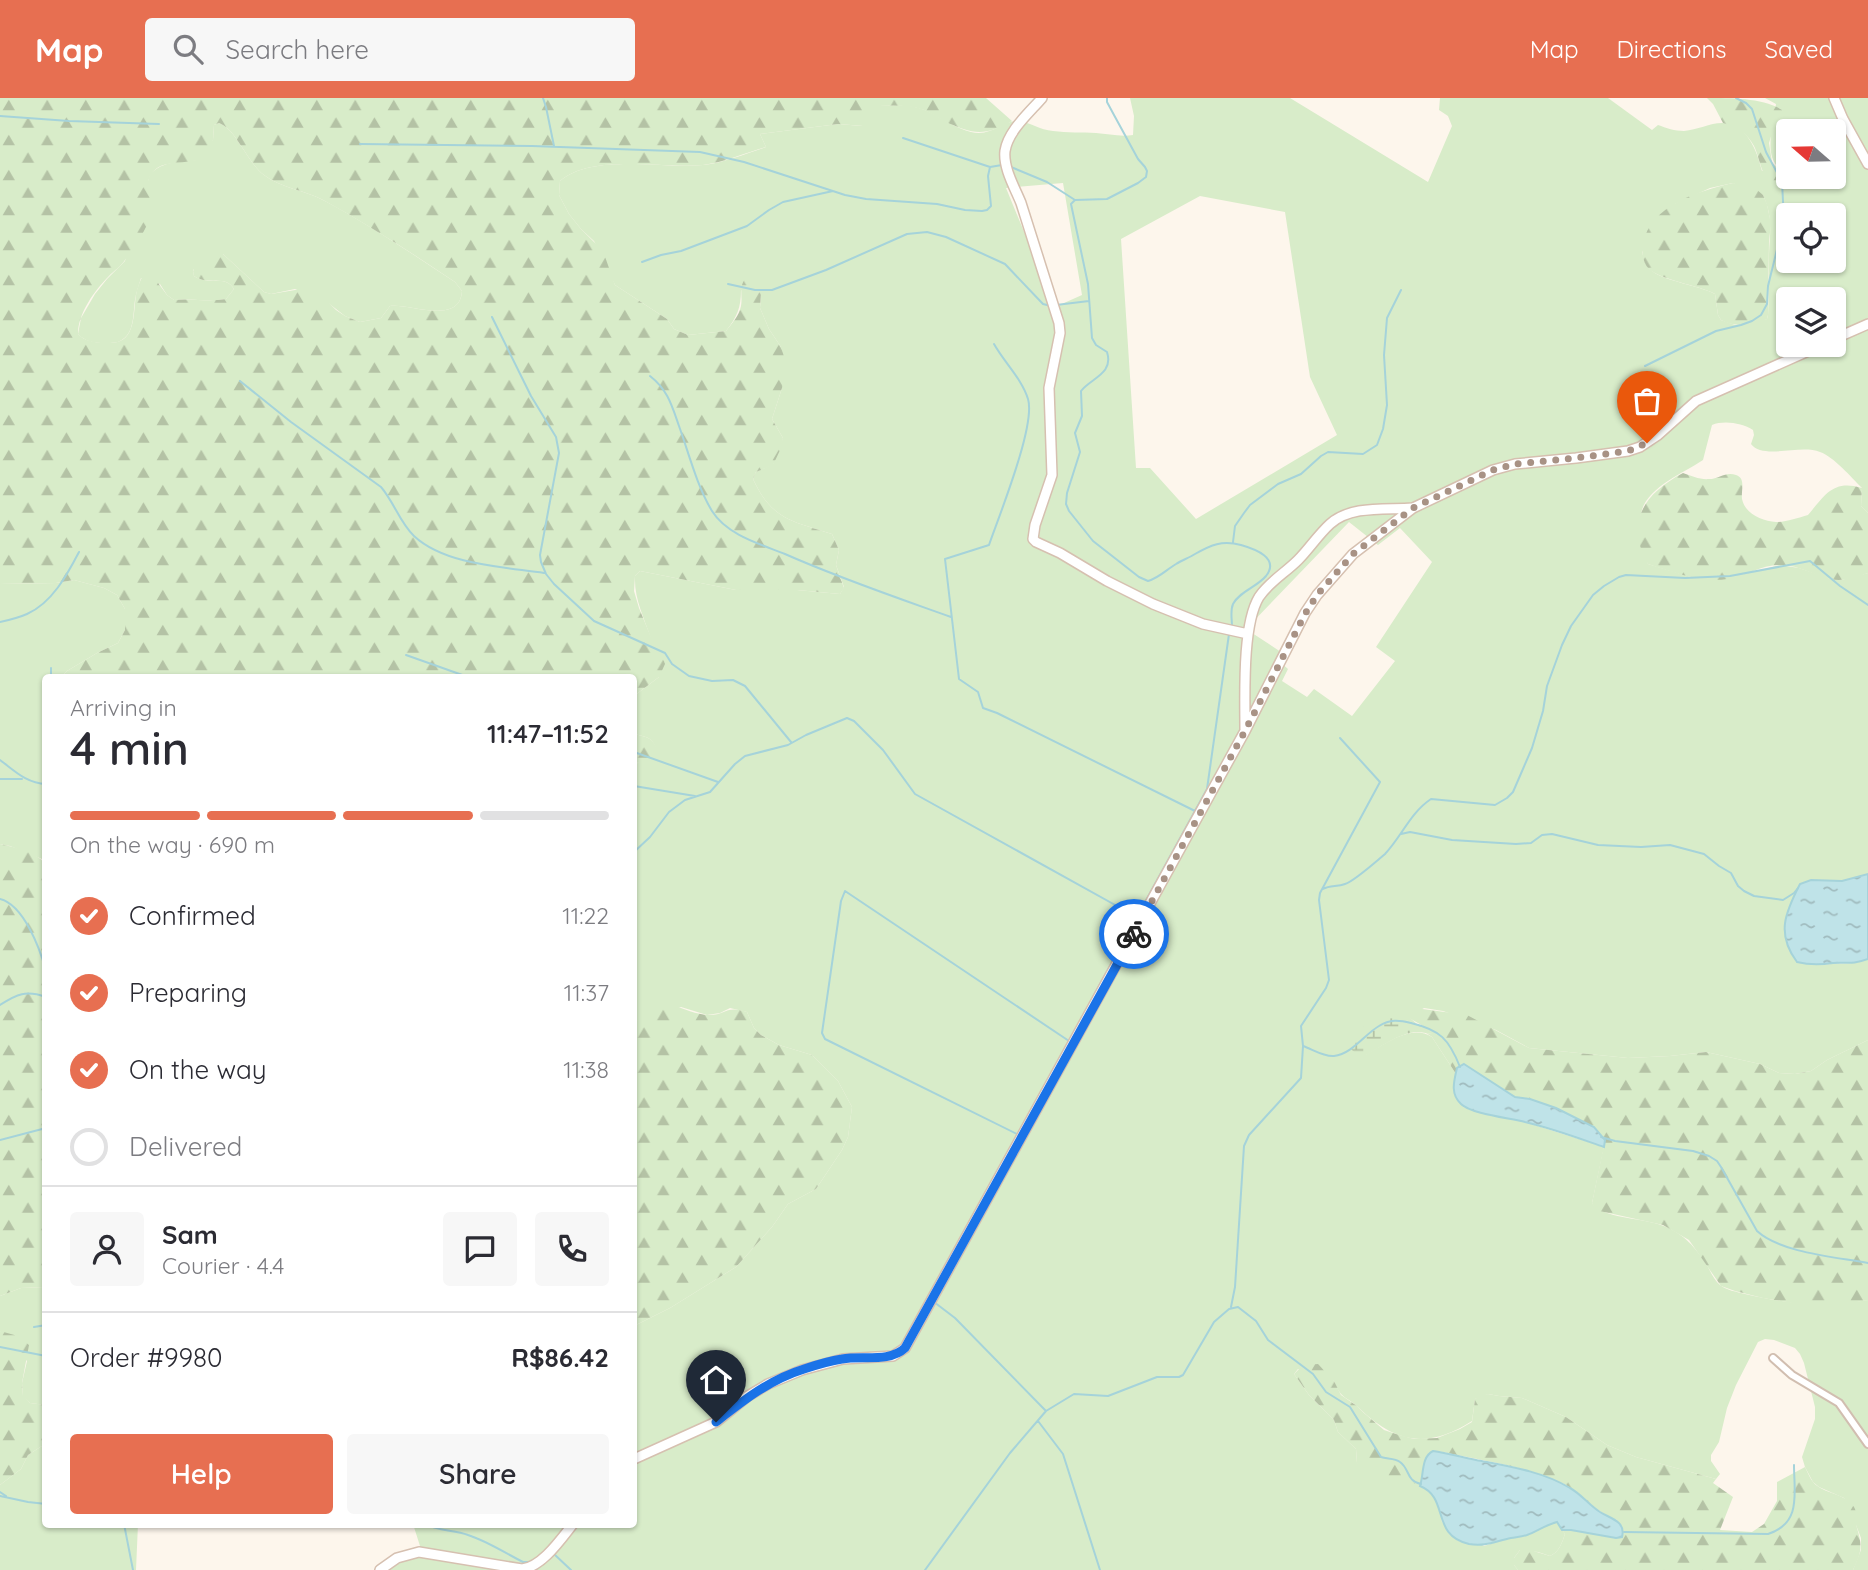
<!DOCTYPE html>
<html lang="en">
<head>
<meta charset="utf-8">
<style>
	:root { --surface:#fff; --page:#f7f7f7; --text:#2b2b33; --muted:#7c7c81; --line:#e1e1e2; --accent:#e76f51 }
	body { margin:0; font-family:Quicksand,sans-serif; background:var(--page); color:var(--text); height:100vh; display:flex; flex-direction:column; font-size:26px; white-space:nowrap }
	* { box-sizing:border-box; margin:0 }
	p { font-size:23px; color:var(--muted) }
	.icon { flex:none; width:38px; height:38px; fill:none; stroke:currentColor; stroke-width:2; stroke-linecap:round; stroke-linejoin:round }
	.map { position:relative; flex:1; overflow:hidden }
	.details { position:absolute; left:42px; top:576px; width:595px; height:854px; display:flex; flex-direction:column; background:var(--surface); border-radius:7px; box-shadow:0 2px 5px #0004 }
	.details>* { flex:none }
	.needle { width:46px; rotate:290deg }
	.tools { position:absolute; left:1776px; top:21px; display:grid; gap:14px }
	.tools a { display:grid; place-items:center; width:70px; height:70px; border-radius:7px; background:var(--surface); box-shadow:0 2px 5px #0004; font-size:35px }
	.pin { position:absolute; display:grid; place-items:center; width:60px; height:60px; color:#fff; margin:-72px -30px; border-radius:50% 50% 50% 0; rotate:-45deg; box-shadow:0 0 7px #0007 }
	.pin .icon { rotate:45deg }
	.courier { position:absolute; display:grid; place-items:center; width:70px; height:70px; margin:-35px; border:5px solid #1a73e8; border-radius:50%; background:#fff; color:#222; box-shadow:0 2px 9px #0007 }
	.summary em { font-style:normal; font-weight:600 }
	.summary div { display:flex; flex-direction:column-reverse }
	.summary { display:flex; align-items:center; justify-content:space-between; height:119px; padding:0 28px }
	h1 { font-size:46px; font-weight:600; line-height:52px }
	.bar { display:grid; grid-template-columns:repeat(4,1fr); gap:10px 7px; align-content:center; height:84px; padding:0 28px }
	.bar i { height:9px; border-radius:5px; background:var(--line) }
	.bar .on { background:var(--accent) }
	.bar p { grid-column:span 4 }
	.line { display:flex; align-items:center; gap:18px; padding:0 28px; border-top:2px solid var(--line) }
	.line div { flex:1 }
	.round { display:grid; place-items:center; flex:none; width:74px; height:74px; border-radius:7px; background:var(--page) }
	ol { padding:0 28px; list-style:none }
	li { display:flex; align-items:center; gap:21px; height:77px }
	li p { margin-inline-start:auto }
	li .icon { padding:7px; border-radius:50%; background:var(--accent); color:#fff; stroke-width:4 }
	li:last-child { color:var(--muted) }
	li i { width:38px; height:38px; border:4px solid var(--line); border-radius:50% }
	.cta { display:flex; gap:14px; margin-top:auto; padding:14px 28px }
	.cta a { flex:1; height:80px; border-radius:7px; background:var(--accent); color:#fff; font-size:28px; font-weight:600; line-height:80px; text-align:center }
	.cta a+a { background:var(--page); color:var(--text) }
	header { display:flex; align-items:center; gap:42px; box-sizing:border-box; height:98px; padding:0 35px; background:var(--accent); color:#fff }
	header strong { font-size:33px }
	nav { display:flex; gap:38px; margin-inline-start:auto; font-size:24px }
	.search { width:490px; height:63px; background:var(--page); display:flex; align-items:center; gap:18px; box-sizing:border-box; padding:0 24px; border-radius:7px; color:var(--muted); font-size:26px }
	.map>svg:first-child { display:block }
	.grass { fill:#d8ecc9; fill-rule:evenodd }
	.forest { fill:url(#forest-firs); fill-rule:evenodd }
	.wetland { fill:url(#wetland-marsh) }
	.water { fill:url(#water-ripples); stroke:#a5d3da; stroke-width:2 }
	.lines { fill:none; stroke-linecap:round; stroke-linejoin:round }
	.stream { stroke:#a5d3da; stroke-width:2 }
	.street-casing { stroke:#d1beb0; stroke-width:10 }
	.secondary-casing { stroke:#d6c0b0; stroke-width:12 }
	.street { stroke:#fff; stroke-width:6 }
	.secondary { stroke:#fff; stroke-width:9 }
	.done { stroke:#a89285; stroke-width:7; stroke-dasharray:0 12.6 }
	.route { stroke:#1a73e8; stroke-width:9 }
</style>
</head>
<body>
<header>
<strong>Map</strong>
<div class="search"><svg class="icon" aria-label="search" viewBox="0 0 24 24"><circle cx="10" cy="10" r="6"/><path d="M15 15l6 6"/></svg>Search here</div>
<nav><a>Map</a><a>Directions</a><a>Saved</a></nav>
</header>
<div class="map">
<svg width="1868" height="1472" viewBox="0 0 1868 1472">
	<defs>
		<pattern id="forest-firs" width="22" height="20" patternUnits="userSpaceOnUse" patternTransform="scale(1.75)"><rect width="22" height="20" fill="#d8ecc9"/><path d="M5 1l3.5 6h-7zM16 11l3.5 6h-7z" fill="#b4c2a5"/></pattern>
		<pattern id="wetland-marsh" width="20" height="14" patternUnits="userSpaceOnUse" patternTransform="scale(1.75)"><rect width="20" height="14" fill="#d8ecc9"/><path d="M1 5h8M5 5V1M11 12h8M15 12V8" fill="none" stroke="#b4c2a5"/></pattern>
		<pattern id="water-ripples" width="26" height="14" patternUnits="userSpaceOnUse" patternTransform="scale(1.75)"><rect width="26" height="14" fill="#bfe3e8"/><path d="M2 4q2-2 4 0t4 0M15 11q2-2 4 0t4 0" fill="none" stroke="#a0bbbe"/></pattern>
	</defs>
	<rect width="100%" height="100%" fill="#fdf6ec"/>
	<path class="grass" d="M1130 0H1290L1428 84 1452 28 1448 18 1439 12 1440 0H1608L1652 32 1658 27C1666 30 1675 33 1684 33 1697 32 1710 25 1722 25 1747 25 1757 53 1762 73L1779 70C1763 56 1774 26 1776 6L1765 0H1868V415L1861 408 1862 390C1851 379 1834 359 1820 354 1800 346 1763 362 1751 346L1754 337 1753 332C1742 325 1724 322 1712 327L1703 362C1684 375 1645 390 1641 416 1639 424 1647 456 1648 466L1691 479 1744 476 1780 467 1799 470 1831 481 1841 482 1868 475V776L1842 783 1829 784 1822 867C1839 864 1851 868 1868 861V942L1827 962 1811 973 1795 976 1779 975 1760 966 1706 954 1670 958 1628 960 1529 950 1496 932 1443 913 1424 910 1409 919 1417 926 1405 922 1365 957C1384 947 1411 925 1432 939L1456 976 1454 983 1463 1009 1495 1018 1525 1024 1604 1049 1592 1105C1600 1120 1643 1120 1661 1127 1684 1135 1696 1150 1708 1169 1711 1175 1715 1183 1720 1187 1726 1192 1737 1194 1745 1196 1787 1206 1825 1209 1868 1202V1472H1853L1861 1452V1440L1856 1427V1416L1844 1400 1819 1389 1813 1384 1805 1369 1802 1359 1815 1321V1309L1804 1265 1800 1256 1795 1250 1774 1242 1765 1241 1758 1244 1736 1287 1727 1310 1719 1344 1711 1357V1363L1720 1376 1716 1381 1636 1359 1607 1347 1566 1319 1522 1300 1499 1298 1488 1296 1475 1301 1472 1323C1428 1351 1396 1346 1359 1310 1347 1298 1341 1302 1334 1283L1298 1271 1294 1276 1309 1297 1334 1322 1338 1334 1356 1351 1357 1365C1378 1372 1426 1382 1437 1402 1440 1408 1441 1417 1442 1424L1484 1448 1512 1439 1523 1438 1548 1426 1557 1424 1565 1436C1562 1445 1559 1454 1550 1458L1538 1454 1520 1452 1514 1460V1467L1518 1472H381L420 1448 413 1426H634V1228L670 1210 736 1169 772 1129 788 1106 816 1091 842 1052 848 1039 852 1009 838 983 812 957 779 947 761 937 754 930 747 914 730 910 720 915 707 917 681 909 634 924V665L636 666 657 652C652 639 647 639 634 636V598L659 579C657 567 656 553 651 541 644 519 634 501 635 478L640 473 736 492H797L840 496 844 489 836 467 839 452 832 436C792 423 772 422 753 381L756 374 773 366 783 340 772 321 782 290 781 249 769 231 760 210 761 195 741 192C741 210 737 219 726 233L688 237 674 231 667 221 615 187 594 143 581 131 569 116 559 97 560 83C593 55 661 71 703 67 723 65 747 55 766 49L760 36 838 26 862 28 879 8C896 7 912 6 927 13 942 20 955 30 971 34 991 39 1002 23 1017 23 1030 24 1040 32 1053 33 1067 35 1082 34 1096 35 1108 36 1121 39 1133 37L1134 18ZM1788 33H1834V79H1788ZM1063 85 1082 197 1055 209 1006 90ZM1733 85 1763 97C1773 119 1770 133 1769 156 1769 176 1769 197 1768 217L1767 221 1735 227 1721 222 1718 217 1715 196C1698 187 1664 183 1652 173 1645 168 1644 161 1642 154L1675 106 1710 90ZM1200 98 1285 114 1310 279 1337 337 1196 421 1150 370H1136L1121 141ZM1788 117H1834V163H1788ZM1788 201H1834V247H1788ZM1349 424 1378 447 1400 430 1432 464 1376 549 1395 563 1352 618 1314 591 1307 599 1282 583 1288 571 1280 564 1284 556 1246 531Z
		M219 25C236 31 247 64 264 77 281 90 304 92 323 102 370 127 411 155 455 184L462 193C460 228 409 205 390 208L381 220 360 224 345 218 327 204 295 191 271 196 264 194 223 156 193 172 194 178C208 188 225 176 234 191L226 201C208 204 191 200 174 202L167 197 160 186 141 180C139 187 136 194 135 202 133 215 135 236 120 243 117 245 108 245 104 245 94 245 84 243 78 236L81 220 95 196 107 181 125 163 150 76C164 63 177 64 196 62L213 42 214 27Z
		M74 482 104 490 117 497 125 511V532L118 545 97 555 67 573 61 579H46L45 765 42 761 10 748 0 746V486L56 485Z
		M45 1189V1307L30 1305 23 1299 22 1285 27 1263 0 1233V1198L21 1190Z
		M45 1346 46 1426H138L136 1472H0V1387L21 1371 28 1357Z"/>
	<path class="forest" d="M0 0H986L1012 23C984 39 972 36 944 23 937 19 931 15 924 12 909 7 895 7 880 8L863 28 838 26 760 36 766 49C748 54 722 65 703 67 661 71 593 55 560 83L559 97 569 116 581 131 603 153 615 187 667 221 674 231 688 237 726 233C732 225 739 218 741 208 743 197 738 189 746 180L756 185 761 195 760 210 769 231 781 249 786 265 782 290 772 321 783 340 782 348 773 367 756 374 753 381C772 422 792 423 832 436L839 452 836 467 844 490 840 496 797 492H736L640 473 635 478 634 493 639 510 653 544 661 552 665 566 659 579 634 598V579H362L347 577 342 579H207L196 577 178 579H61L67 573 97 555 118 545 125 532V511L117 497 104 490 74 482 56 485 0 486ZM219 25C236 31 247 64 264 77 281 90 304 92 323 102 369 127 412 155 455 184L462 193C460 228 409 205 390 208L381 220 360 224 345 218 336 212 318 194 307 190 271 196 264 194 223 156 215 153 202 157 193 173 194 178C208 188 225 176 234 191L226 201C208 204 191 200 174 202L167 197 150 174 146 172C142 178 139 185 137 192 133 207 137 236 120 243 116 245 107 245 103 245 94 244 84 243 78 236 78 215 95 192 109 178 114 173 121 168 125 162 136 148 156 117 155 98 155 92 151 88 148 84 154 60 179 67 197 62 201 61 204 58 208 57L213 42 214 27Z
		M1707 0C1731 0 1764 0 1782 12V20L1773 32 1769 45 1772 64 1784 78V83L1780 88C1761 86 1761 62 1754 48 1747 35 1737 29 1723 25L1713 6Z
		M1733 85 1748 87 1756 91 1763 97 1767 106 1771 126 1769 143 1768 217 1767 221C1753 227 1735 230 1721 222L1718 217 1715 196C1698 187 1660 182 1649 171 1643 165 1641 154 1643 146 1650 107 1699 93 1733 85Z
		M1683 375C1691 378 1701 382 1709 381 1719 381 1726 373 1736 377 1746 380 1741 392 1742 401 1745 416 1762 423 1776 424 1786 424 1798 420 1808 417 1825 397 1833 381 1862 390L1861 408 1868 415V475C1856 479 1843 484 1831 481 1814 478 1798 466 1779 467 1761 467 1745 478 1727 481 1702 485 1672 474 1648 466 1624 424 1645 395 1683 375Z
		M634 636C647 639 652 639 658 652L653 664 634 665Z
		M0 746C15 749 35 754 45 765 46 778 47 792 46 805 44 818 39 825 46 838V1189L21 1190 0 1198Z
		M671 907C683 910 697 917 709 917 727 917 725 907 747 914L754 930 761 937 779 947 812 957 838 983 852 1009 848 1039 842 1052 816 1091 788 1106 772 1129 736 1169 670 1210 634 1228V924Z
		M1415 910 1467 917 1529 950 1628 960 1670 958 1706 954 1760 966 1779 975 1795 976 1811 973 1827 962 1868 942V1202L1841 1207 1798 1206 1763 1200 1735 1193 1721 1188 1689 1142 1663 1127 1595 1112 1592 1105 1605 1042 1530 1001 1515 999 1464 966 1457 970 1456 976 1432 939 1426 935 1432 936 1425 929 1409 920V915Z
		M0 1233 18 1238 29 1247 22 1285 23 1298 30 1305 46 1307 45 1346 28 1357 21 1371 0 1387Z
		M1318 1266 1334 1283 1341 1297 1357 1308 1364 1315 1384 1332 1396 1336 1414 1341 1437 1340 1460 1331 1472 1324 1475 1301 1481 1297 1488 1296 1499 1298 1522 1300 1566 1319 1607 1347 1636 1359 1716 1381 1713 1385 1733 1399 1720 1432 1752 1434 1764 1426 1777 1403V1384L1805 1369C1808 1375 1811 1383 1816 1387 1827 1396 1846 1396 1854 1409 1858 1415 1855 1424 1857 1430 1863 1449 1861 1455 1853 1472H1518L1514 1467V1460L1520 1452 1527 1451 1550 1458C1559 1454 1562 1445 1565 1436L1562 1432H1571L1616 1440 1617 1422C1596 1415 1583 1396 1564 1386 1527 1368 1483 1363 1443 1354L1433 1353 1424 1364V1376L1420 1388 1405 1381 1383 1385 1373 1383 1365 1379 1357 1365 1356 1351 1338 1334 1334 1322 1309 1297 1294 1276 1303 1267Z"/>
	<path class="wetland" d="M1390 916 1425 929 1434 936C1429 936 1422 934 1417 934 1399 935 1381 949 1366 957 1357 957 1350 953 1348 945 1357 932 1373 919 1390 916Z"/>
	<path class="water" d="M1868 776V861C1851 867 1849 864 1833 865 1820 867 1809 867 1797 864 1776 836 1785 815 1800 786L1811 782 1842 783Z
		M1464 966 1515 999 1530 1001 1556 1010 1594 1029 1605 1042 1604 1049C1578 1040 1551 1030 1525 1024 1510 1020 1471 1016 1461 1006 1450 996 1454 983 1457 970Z
		M1433 1353C1447 1355 1461 1359 1476 1362 1507 1368 1542 1373 1570 1390 1581 1396 1589 1407 1600 1414 1611 1421 1626 1423 1622 1439L1616 1440 1571 1432H1562L1557 1424C1546 1427 1537 1433 1527 1437 1521 1439 1516 1439 1511 1440 1496 1443 1485 1449 1469 1446 1430 1437 1450 1400 1420 1388 1424 1376 1421 1359 1433 1353Z"/>
	<g class="lines">
		<path class="stream" d="M543 0 546 9 554 48
			M0 18 69 23 159 26
			M903 40 990 69 1002 67
			M360 46 532 48 700 54 744 64 845 97 866 101 937 106 965 112 982 113 987 112 991 108 988 78 990 69
			M1011 69 1047 84 1075 102 1107 101 1138 85 1146 79 1147 73 1145 69 1138 61 1114 17 1107 4V0
			M1075 102 1071 106 1088 186 1092 240 1096 247 1107 254C1114 276 1091 280 1081 293L1082 318 1075 335 1080 354 1067 395 1066 406 1069 413 1093 443 1139 479 1148 483C1159 480 1166 472 1176 466 1182 462 1189 460 1195 456 1211 447 1222 442 1241 447 1255 451 1280 460 1266 478 1257 489 1240 493 1233 506 1230 513 1232 521 1232 528
			M642 164 661 157 681 153 747 128 769 112 783 104 833 93
			M728 186 755 192H772L826 172 907 136 927 134 946 139 1005 166 1043 206 1051 208
			M1056 207 1089 203
			M492 219 531 298 556 339 559 355 540 457 541 464 546 476 554 486 594 523 665 555 672 566 689 578 712 583 733 582 745 588 791 644
			M994 246C1004 264 1022 281 1028 301 1036 327 999 418 989 447L945 461 959 581 978 594 983 610 997 615 1195 713
			M1645 268 1716 233 1741 227 1752 223 1761 217 1767 206 1768 188 1784 123 1782 84 1766 54 1752 11 1746 5 1736 0
			M650 278C668 292 672 308 679 328 689 356 697 388 712 413 727 437 760 446 785 456 839 480 895 499 951 519
			M240 283 291 324 381 389C394 404 400 425 414 438 445 467 504 469 544 475
			M1233 444 1235 428 1244 415 1250 407 1278 386 1301 376 1321 358 1328 354 1363 356 1377 347 1383 331 1387 307 1384 257 1387 220 1401 192
			M0 524C9 522 18 520 27 516 52 505 67 477 79 454
			M406 557 468 579
			M51 570V579
			M634 654 718 684
			M0 662C15 673 26 685 46 686
			M0 681H22
			M634 688 695 698
			M1401 736 1410 734 1452 742 1516 746 1531 745 1542 737 1552 736 1598 747 1641 749 1670 747 1704 756 1719 768 1731 775 1738 788 1744 793 1754 798 1783 802 1794 795 1798 790
			M634 754 650 739 669 714 685 702 710 694 735 666 745 658 788 647 806 637 847 620 854 623 883 652 915 696 1135 818
			M1323 791C1330 787 1337 789 1345 786 1353 784 1378 762 1385 756 1402 738 1410 715 1431 701L1495 707 1507 700 1513 694 1532 650 1543 613 1547 588 1562 547 1571 528 1593 497 1604 488 1619 479 1626 477 1685 480 1730 478 1810 463 1840 488 1868 507
			M0 801C24 807 40 851 46 873
			M1093 899 1207 691 1229 536
			M0 907C17 896 26 892 46 899
			M1303 948C1312 951 1324 959 1334 958 1352 956 1365 936 1379 928 1390 921 1399 922 1411 925 1440 932 1449 941 1460 969
			M1019 1037 825 941 822 935 841 803 845 793 1069 943
			M1601 1039 1615 1043 1693 1053 1709 1058 1717 1063 1721 1069 1757 1133C1781 1155 1836 1159 1868 1165
			M0 1042 46 1030
			M934 1204 955 1220 1046 1313
			M1231 1209 1235 1189 1244 1048 1249 1037 1301 980 1303 948 1301 928 1326 890 1329 882 1319 802 1320 795 1380 684 1340 640
			M34 1229 46 1227
			M0 1249 46 1258
			M1038 1323 1063 1356 1100 1472
			M0 1394 6 1398
			M0 1398 28 1404 46 1406
			M124 1426 133 1472
			M425 1426C437 1433 454 1432 468 1437 487 1443 505 1455 523 1464H531
			M1624 1434 1768 1436C1802 1425 1794 1395 1794 1367
			M554 1456 571 1472
			M925 1472 1010 1355 1046 1313 1074 1296 1108 1298 1157 1279H1179L1183 1277 1214 1224 1229 1211 1238 1209 1256 1223 1268 1242 1313 1276 1326 1294 1350 1309 1381 1359C1387 1361 1395 1360 1400 1364 1410 1371 1406 1383 1421 1386"/>
		<defs>
			<path id="street" d="M1773 1260 1792 1277 1839 1305 1868 1346"/>
			<path id="secondary" d="M1042 0C1029 15 1008 33 1005 53 1003 70 1015 90 1021 105 1034 145 1046 185 1059 225L1060 235 1049 290 1052 377 1035 427 1033 441 1036 444 1060 455 1107 483 1153 506 1203 526 1248 536
				M1834 0 1843 21 1868 66
				M1834 241 1868 226
				M1245 631C1245 598 1242 527 1259 499 1269 484 1285 475 1298 462 1309 451 1318 437 1330 426 1351 407 1386 412 1412 410
				M634 1361 716 1324 748 1298 768 1286 802 1272 843 1261 893 1258 905 1250 1245 633 1305 515 1317 497 1353 456 1413 410 1493 372 1515 366 1576 360 1628 353 1640 349 1658 337 1696 303 1822 247
				M380 1472 397 1460 419 1454 522 1471C542 1469 561 1441 573 1426"/>
		</defs>
		<use href="#street" class="street-casing"/>
		<use href="#secondary" class="secondary-casing"/>
		<use href="#street" class="street"/>
		<use href="#secondary" class="secondary"/>
	</g>
	<g class="lines">
		<path class="done" d="M1134 836 1245 633 1305 516 1317 497 1353 456 1413 410 1493 372 1515 366 1576 360 1628 353 1647 345"/>
		<path class="route" d="M716 1324C744 1302 769 1282 804 1271 816 1267 829 1263 842 1261 862 1257 889 1265 905 1250L1134 836"/>
	</g>
</svg>
<div class="tools">
<a><svg class="needle" viewBox="-14 -14 28 28"><path d="M0-13l5 13h-10z" fill="#e53935"/><path d="M0 13l5-13h-10z" fill="#7c7c81"/></svg></a>
<a><svg class="icon" aria-label="locate" viewBox="0 0 24 24"><circle cx="12" cy="12" r="6"/><path d="M12 2v4M12 18v4M2 12h4M18 12h4"/></svg></a>
<a><svg class="icon" aria-label="layers" viewBox="0 0 24 24"><path d="M12 4l9 5-9 5-9-5zM3 14l9 5 9-5"/></svg></a>
</div>
<div class="pin" style="left:1647px;top:345px;background:#ea580c"><svg class="icon" aria-label="bag" viewBox="0 0 24 24"><path d="M5 8h14l-1 12H6zM9 8a3 3 0 0 1 6 0"/></svg></div>
<div class="pin" style="left:716px;top:1324px;background:#1f2937"><svg class="icon" aria-label="home" viewBox="0 0 24 24"><path d="M3 11l9-7 9 7M6 9v11h12V9"/></svg></div>
<div class="courier" style="left:1134px;top:836px"><svg class="icon" aria-label="bike" viewBox="0 0 24 24"><circle cx="6" cy="16" r="4"/><circle cx="18" cy="16" r="4"/><path d="M6 16l4-8h5l3 8M10 8l3 8H6M13 5h3"/></svg></div>
<section class="details">
<div class="summary"><div><h1>4 min</h1><p>Arriving in</p></div><em>11:47–11:52</em></div>
<div class="bar"><i class="on"></i><i class="on"></i><i class="on"></i><i></i><p>On the way · 690 m</p></div>
<ol>
<li><svg class="icon" aria-label="check" viewBox="0 0 24 24"><path d="M5 12l5 5 9-10"/></svg>Confirmed<p>11:22</p></li>
<li><svg class="icon" aria-label="check" viewBox="0 0 24 24"><path d="M5 12l5 5 9-10"/></svg>Preparing<p>11:37</p></li>
<li><svg class="icon" aria-label="check" viewBox="0 0 24 24"><path d="M5 12l5 5 9-10"/></svg>On the way<p>11:38</p></li>
<li><i></i>Delivered</li>
</ol>
<div class="line" style="height:126px"><a class="round"><svg class="icon" aria-label="person" viewBox="0 0 24 24"><circle cx="12" cy="8" r="4"/><path d="M4 21q1-7 8-7t8 7"/></svg></a><div><b>Sam</b><p>Courier · 4.4</p></div><a class="round"><svg class="icon" aria-label="chat" viewBox="0 0 24 24"><path d="M4 5h16v11H9l-5 4z"/></svg></a><a class="round"><svg class="icon" aria-label="phone" viewBox="0 0 24 24"><path d="M5 4h4l2 5-3 2q2 4 5 5l2-3 5 2v4C11 20 4 13 5 4z"/></svg></a></div>
<div class="line" style="height:91px"><div>Order #9980</div><b>R$86.42</b></div>
<div class="cta"><a>Help</a><a>Share</a></div>
</section>
</div>
</body>
</html>
